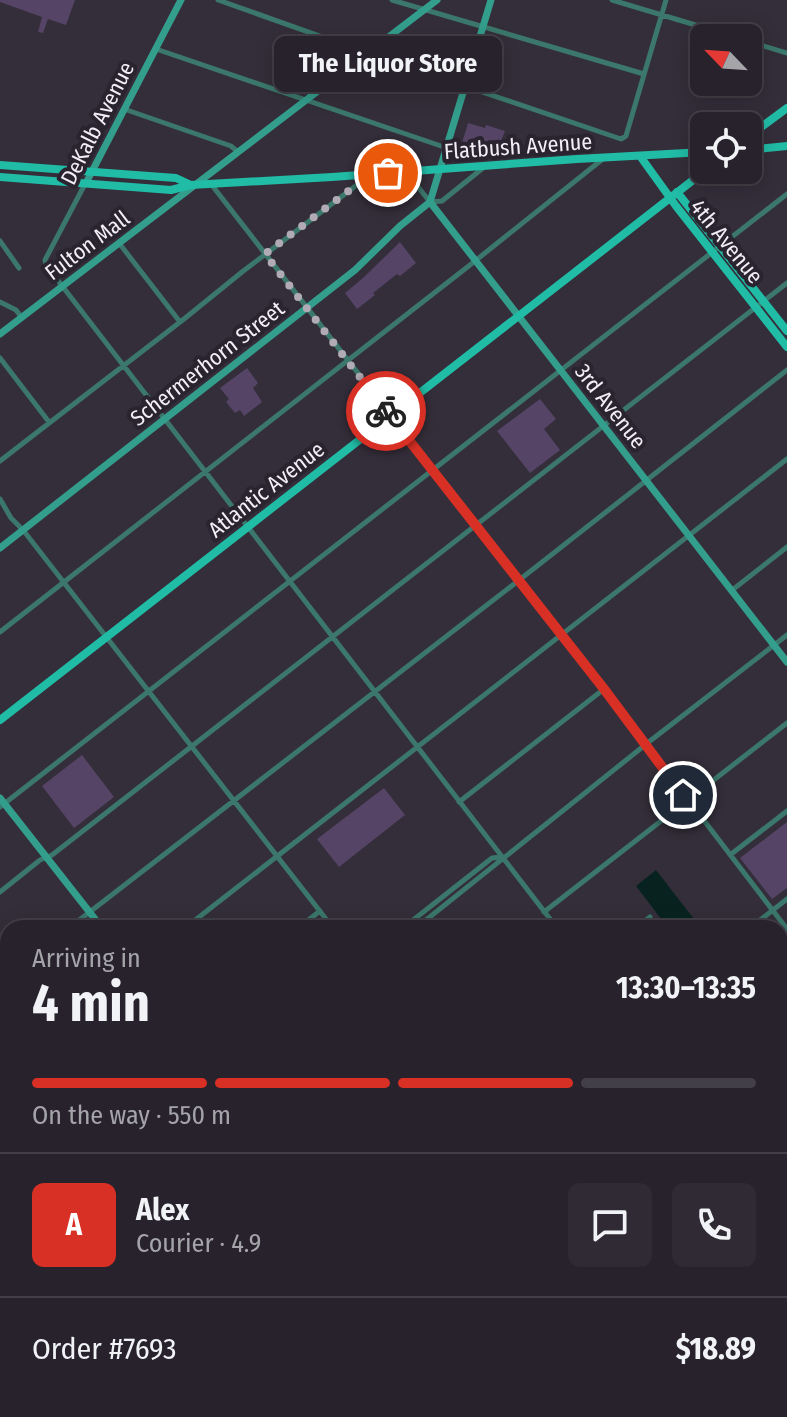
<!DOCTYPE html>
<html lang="en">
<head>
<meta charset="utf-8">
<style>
	:root { --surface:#27222c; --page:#2f2a34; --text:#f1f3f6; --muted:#a4a4a9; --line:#433f48; --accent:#d93025 }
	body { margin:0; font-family:"Fira Sans Condensed",sans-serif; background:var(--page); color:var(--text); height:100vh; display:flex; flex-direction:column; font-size:30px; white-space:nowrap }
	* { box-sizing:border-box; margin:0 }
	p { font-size:26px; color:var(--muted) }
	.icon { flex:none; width:44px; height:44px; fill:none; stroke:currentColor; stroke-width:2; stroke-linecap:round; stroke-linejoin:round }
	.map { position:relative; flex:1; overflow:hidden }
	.panel { position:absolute; left:0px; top:920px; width:788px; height:498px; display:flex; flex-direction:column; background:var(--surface); border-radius:24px 24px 0 0; box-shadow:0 4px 20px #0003,0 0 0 2px var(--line) }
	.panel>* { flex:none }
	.needle { width:52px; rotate:295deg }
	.tools { position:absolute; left:690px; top:24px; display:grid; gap:16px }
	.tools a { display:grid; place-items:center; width:72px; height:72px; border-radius:12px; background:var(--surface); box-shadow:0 4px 20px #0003,0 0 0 2px var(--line); font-size:40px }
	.pin { position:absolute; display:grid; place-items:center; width:68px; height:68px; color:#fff; margin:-34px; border:4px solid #fff; border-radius:50%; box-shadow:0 2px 8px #0007 }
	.courier { position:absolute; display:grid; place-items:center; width:80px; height:80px; margin:-40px; border:6px solid #d93025; border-radius:50%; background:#fff; color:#222; box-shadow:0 2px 10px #0007 }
	.bubble { position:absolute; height:56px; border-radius:12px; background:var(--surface); box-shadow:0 4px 20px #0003,0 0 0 2px var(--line); font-size:26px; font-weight:700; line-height:56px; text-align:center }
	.head em { font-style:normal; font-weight:700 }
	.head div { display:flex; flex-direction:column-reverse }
	.head { display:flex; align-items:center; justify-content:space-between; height:136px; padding:0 32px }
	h1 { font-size:52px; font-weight:700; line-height:60px }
	.bar { display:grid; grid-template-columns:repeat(4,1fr); gap:12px 8px; align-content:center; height:96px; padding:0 32px }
	.bar i { height:10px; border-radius:6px; background:var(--line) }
	.bar .selected { background:var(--accent) }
	.bar p { grid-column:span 4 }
	.line { display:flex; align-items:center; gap:20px; padding:0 32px; border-top:2px solid var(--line) }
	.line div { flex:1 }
	.round { display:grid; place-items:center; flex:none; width:84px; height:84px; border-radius:12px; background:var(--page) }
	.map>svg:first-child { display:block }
	.green { fill:#546 }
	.water { fill:#08231f }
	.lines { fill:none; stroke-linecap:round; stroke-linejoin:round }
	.street { stroke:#3b776c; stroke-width:5 }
	.secondary { stroke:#349e8d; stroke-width:7 }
	.primary { stroke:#21bca6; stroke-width:8 }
	.done { stroke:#b0abb5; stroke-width:8; stroke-dasharray:0 14.4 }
	.route { stroke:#d93025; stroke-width:10 }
	.labels { text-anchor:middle; stroke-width:8; stroke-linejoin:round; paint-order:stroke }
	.street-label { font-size:22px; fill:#f3eff7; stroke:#2a2430 }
</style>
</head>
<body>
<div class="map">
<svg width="787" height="1417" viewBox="0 0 787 1417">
	<rect width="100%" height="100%" fill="#342e3a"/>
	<path class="green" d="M0 0H75L66 25 48 19 43 33 38 32 42 17 0 2Z
		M468 123 485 128 486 125 505 131 498 149 459 153Z
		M400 242 416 263 400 276 397 274 373 293 375 295 357 309 345 293 363 278Z
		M247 368 258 383 253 388 262 402 244 416 240 410 235 413 226 402 229 399 220 388Z
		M540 399 556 419 544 429 560 450 530 473 497 431Z
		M82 755 114 797 74 828 42 786Z
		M384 788 405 815 339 867 317 839Z
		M787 822V888L772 899 740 858Z"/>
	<path class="water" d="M656 870 701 928H668L636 886Z"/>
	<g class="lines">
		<path class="street" d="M218 0 376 56 621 139 626 136 628 129 666 0
			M392 0 644 74
			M612 0 739 38
			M748 41 754 42
			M757 44 787 53
			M156 49 447 148
			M124 109 231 146 238 152
			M407 173 430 202 442 201 483 168
			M85 184 45 260 46 265 557 928
			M211 184 598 682 787 929
			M0 241 19 268
			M119 243 180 322
			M0 302 16 310 22 318
			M0 358 49 422
			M0 461 184 319 242 272 370 175
			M0 499 11 518 23 530 333 928
			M731 591 787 547
			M0 632 470 265 604 158
			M459 802 604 689
			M0 807 787 194
			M730 855 787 811
			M0 892 40 860 52 855 787 283
			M544 912 787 723
			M69 928 518 581 787 370
			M185 928 787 459
			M298 928 320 911
			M403 928 492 858 502 857
			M416 928 650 741 787 635
			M636 928 650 917
			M750 928 787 899
			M0 981 8 975
			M0 1073 8 1066
			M780 1169 787 1164
			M0 1208 8 1201
			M780 1214 787 1223
			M780 1257 787 1252
			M0 1300 8 1292
			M780 1336 787 1331
			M0 1373 8 1381
			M37 1410 44 1417
			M703 1410 709 1417
			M142 1417 149 1410
			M241 1417 248 1410
			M462 1417 470 1410
			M617 1417 628 1410
			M767 1417 778 1410"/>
		<path class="secondary" d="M86 183 181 0
			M430 202 787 662
			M430 202 491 0
			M0 334 437 0
			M0 548 355 270 400 226 430 202
			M0 798 102 928
			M780 1081 787 1075
			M0 1151 8 1159
			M257 1410 264 1417
			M474 1410 479 1417
			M349 1417 358 1410"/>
		<path class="primary" d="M748 137 787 108
			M748 150 787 146
			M640 156 676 206 787 347
			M0 165 176 178 191 185
			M0 177 171 190 191 185 332 177 577 159 704 152
			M677 192 787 331
			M0 720 706 170"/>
	</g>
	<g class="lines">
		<path class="done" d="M386 411 265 254 371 174 388 173"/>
		<path class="route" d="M386 411 604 689 683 795"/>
	</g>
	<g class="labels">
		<g class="street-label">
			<text transform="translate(97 123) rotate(-63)" y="8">DeKalb Avenue</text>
			<text transform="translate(518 146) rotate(-4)" y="8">Flatbush Avenue</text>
			<text transform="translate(727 241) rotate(51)" y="8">4th Avenue</text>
			<text transform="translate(87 245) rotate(-37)" y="8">Fulton Mall</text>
			<text transform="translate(207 363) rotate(-38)" y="8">Schermerhorn Street</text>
			<text transform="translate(611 406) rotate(52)" y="8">3rd Avenue</text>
			<text transform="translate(266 489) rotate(-38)" y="8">Atlantic Avenue</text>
		</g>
	</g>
</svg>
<div class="tools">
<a><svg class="needle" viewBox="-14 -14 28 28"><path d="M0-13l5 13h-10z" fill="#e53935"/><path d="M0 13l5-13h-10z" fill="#a4a4a9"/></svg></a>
<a><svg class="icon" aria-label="locate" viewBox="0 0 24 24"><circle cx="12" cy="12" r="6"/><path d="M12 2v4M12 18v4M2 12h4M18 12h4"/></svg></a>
</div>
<div class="pin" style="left:388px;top:173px;background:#ea580c"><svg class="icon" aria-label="bag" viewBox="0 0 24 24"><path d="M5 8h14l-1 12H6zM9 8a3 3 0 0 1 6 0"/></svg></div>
<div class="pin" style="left:683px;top:795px;background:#1f2937"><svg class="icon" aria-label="home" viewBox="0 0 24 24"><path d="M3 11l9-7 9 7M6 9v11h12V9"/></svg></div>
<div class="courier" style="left:386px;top:411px"><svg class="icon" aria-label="bike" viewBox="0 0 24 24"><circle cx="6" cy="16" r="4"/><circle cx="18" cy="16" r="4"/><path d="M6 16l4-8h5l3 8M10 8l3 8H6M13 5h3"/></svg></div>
<div class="bubble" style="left:274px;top:36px;width:228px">The Liquor Store</div>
<section class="panel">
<div class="head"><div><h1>4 min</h1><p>Arriving in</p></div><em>13:30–13:35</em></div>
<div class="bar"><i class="selected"></i><i class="selected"></i><i class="selected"></i><i></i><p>On the way · 550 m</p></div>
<div class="line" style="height:144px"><b class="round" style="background:var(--accent);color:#fff">A</b><div><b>Alex</b><p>Courier · 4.9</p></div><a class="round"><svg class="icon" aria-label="chat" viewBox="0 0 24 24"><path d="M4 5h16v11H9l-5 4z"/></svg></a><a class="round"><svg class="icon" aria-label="phone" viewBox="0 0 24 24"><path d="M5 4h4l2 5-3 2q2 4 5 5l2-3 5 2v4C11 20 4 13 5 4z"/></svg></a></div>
<div class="line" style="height:104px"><div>Order #7693</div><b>$18.89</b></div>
</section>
</div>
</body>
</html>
